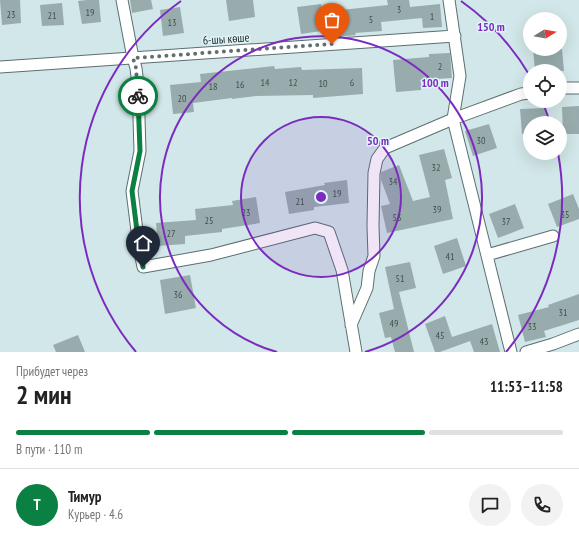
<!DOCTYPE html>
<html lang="ru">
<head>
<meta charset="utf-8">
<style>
	:root { --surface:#fff; --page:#f2f2f2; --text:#222; --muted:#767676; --line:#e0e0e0; --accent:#0b8043 }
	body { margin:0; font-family:"PT Sans Narrow",sans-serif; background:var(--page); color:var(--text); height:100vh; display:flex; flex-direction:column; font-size:15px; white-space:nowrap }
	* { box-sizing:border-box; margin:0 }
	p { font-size:13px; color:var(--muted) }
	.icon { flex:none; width:22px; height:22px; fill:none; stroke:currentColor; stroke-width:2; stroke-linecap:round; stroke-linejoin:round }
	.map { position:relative; height:352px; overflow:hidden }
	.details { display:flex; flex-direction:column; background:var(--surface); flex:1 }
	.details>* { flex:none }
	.needle { width:26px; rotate:79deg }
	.controls { position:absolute; left:523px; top:12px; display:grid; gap:8px }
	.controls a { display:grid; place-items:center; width:44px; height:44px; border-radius:50%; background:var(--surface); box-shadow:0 4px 16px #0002; font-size:20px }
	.pin { position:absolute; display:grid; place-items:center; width:34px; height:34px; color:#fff; margin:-41px -17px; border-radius:50% 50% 50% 0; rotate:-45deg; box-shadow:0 0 4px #0007 }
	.pin .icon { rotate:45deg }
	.courier { position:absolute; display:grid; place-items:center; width:40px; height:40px; margin:-20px; border:3px solid #0b8043; border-radius:50%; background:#fff; color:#222; box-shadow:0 1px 5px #0007 }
	.overview em { font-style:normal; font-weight:600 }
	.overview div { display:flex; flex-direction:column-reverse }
	.overview { display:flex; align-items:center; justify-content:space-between; height:68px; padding:0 16px }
	h1 { font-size:26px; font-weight:600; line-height:30px }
	.bar { display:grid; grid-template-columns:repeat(4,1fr); gap:6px 4px; align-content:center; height:48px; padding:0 16px }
	.bar i { height:5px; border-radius:3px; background:var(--line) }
	.bar .on { background:var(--accent) }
	.bar p { grid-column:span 4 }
	.line { display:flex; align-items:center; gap:10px; padding:0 16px; border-top:1px solid var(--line) }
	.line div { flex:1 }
	.round { display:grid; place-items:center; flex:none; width:42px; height:42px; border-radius:21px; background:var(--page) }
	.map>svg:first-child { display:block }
	.building { fill:#98acae }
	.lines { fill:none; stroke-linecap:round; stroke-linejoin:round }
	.minor-casing { stroke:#5c6e70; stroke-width:13 }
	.minor { stroke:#fff; stroke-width:11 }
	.done { stroke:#626f70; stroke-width:4; stroke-dasharray:0 7.2 }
	.route { stroke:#0b8043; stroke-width:5 }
	.ring { fill:none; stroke:#7b2cbf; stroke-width:2 }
	.labels { text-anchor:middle; stroke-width:3; stroke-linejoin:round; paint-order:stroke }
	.number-label { font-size:10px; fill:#424e4f }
	.street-label { font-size:12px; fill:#262e2f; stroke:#dff4f6 }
	.centre { fill:#7b2cbf; stroke:#dff4f6; stroke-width:2 }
	.ring-label { font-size:12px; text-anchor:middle; font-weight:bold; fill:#7b2cbf; stroke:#dff4f6; stroke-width:3; stroke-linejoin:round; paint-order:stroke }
</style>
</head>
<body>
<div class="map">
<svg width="579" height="352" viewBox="0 0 579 352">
	<rect width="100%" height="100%" fill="#d2e7e9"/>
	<path class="building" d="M0 0H20L21 23 2 25Z
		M87 0H99L101 22 82 24 78 1Z
		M130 0H151L153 9 132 13Z
		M226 0H253L255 17 229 21Z
		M387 0H409L410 7 440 4 442 27 423 28 422 18 381 22 382 31 355 33 356 35 336 37 335 29 301 34 297 7 321 4 322 12 388 5Z
		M62 3 64 25 42 26 40 5Z
		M180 7 184 33 163 36 160 10Z
		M533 49H562L564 71H535Z
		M450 53 452 78 421 80V90L396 92 393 60 429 57V54Z
		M274 66 275 69 301 67 302 70 362 68 363 94 313 98V95L256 96 232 99V98L193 103 194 112 173 114 170 85 201 82 200 74Z
		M579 106V134H563L562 107Z
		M546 108 547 123H530V133L522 134 520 109Z
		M489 124 497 148 473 156 465 131Z
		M444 149 452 178 445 180 453 219 387 233 381 206 390 204 381 180V172L399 165 413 201 430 197 419 155Z
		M347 180 349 203 314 207V210L289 214 285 192 325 185 324 183Z
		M573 194 579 209V219L557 227 548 204Z
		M256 197 260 223 222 229V232L185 236V244L158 246 156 223 196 220 195 209 233 205 232 201Z
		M515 204 524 228 498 238 489 214Z
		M457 238 466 266 443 274 434 246Z
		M410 262 416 288 399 292 414 352H395L391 337 385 338 379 313 394 309 385 267Z
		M190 275 196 308 165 314 160 280Z
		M579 294V320L544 331 546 337 525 342 518 315 549 307 548 305Z
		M445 316 452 337 492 324 500 352H474L470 341 440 352H435L425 324Z
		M78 335 85 352H56L53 345Z"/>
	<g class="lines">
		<defs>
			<path id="minor" d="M122 0 133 58 136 68 138 85 140 151 132 191 139 247 143 267 211 255 315 228 329 232 342 270 356 352
				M449 0 460 76 453 119 521 94 530 93
				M0 67 455 36
				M560 88H579
				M487 255 553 236
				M351 325 367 288 369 271 374 256 373 226 374 173 377 159 385 148 453 119 511 352
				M526 352 553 344 579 334"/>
		</defs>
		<use href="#minor" class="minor-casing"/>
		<use href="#minor" class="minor"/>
	</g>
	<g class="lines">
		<path class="done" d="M138 96 136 68 133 58 332 44"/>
		<path class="route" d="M138 96 140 151 132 191 139 247 143 267"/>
	</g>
	<circle cx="321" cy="197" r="80" fill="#7b2cbf" fill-opacity=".12"/>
	<g class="ring">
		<circle cx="321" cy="197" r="80"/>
		<path d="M277 352A161 161 0 1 1 365 352"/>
		<path d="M136 352A241 241 0 0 1 181 1M461 1A241 241 0 0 1 530 76M543 103A241 241 0 0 1 550 123M558 153A241 241 0 0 1 506 352"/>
	</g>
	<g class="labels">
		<g class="number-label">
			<text x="399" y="13">3</text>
			<text x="90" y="16">19</text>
			<text x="11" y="18">23</text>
			<text x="52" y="19">21</text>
			<text x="432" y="20">1</text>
			<text x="371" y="23">5</text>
			<text x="172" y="26">13</text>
			<text x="440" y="70">2</text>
			<text x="265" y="86">14</text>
			<text x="293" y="86">12</text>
			<text x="352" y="86">6</text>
			<text x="323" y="87">10</text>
			<text x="240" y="88">16</text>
			<text x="213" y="90">18</text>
			<text x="182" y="102">20</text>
			<text x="481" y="144">30</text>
			<text x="436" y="171">32</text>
			<text x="393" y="185">34</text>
			<text x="337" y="197">19</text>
			<text x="300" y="205">21</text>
			<text x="437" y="213">39</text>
			<text x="246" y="216">23</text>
			<text x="565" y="218">35</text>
			<text x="397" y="221">53</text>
			<text x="209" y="224">25</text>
			<text x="506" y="225">37</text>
			<text x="171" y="237">27</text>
			<text x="450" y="260">41</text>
			<text x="400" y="282">51</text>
			<text x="178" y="298">36</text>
			<text x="563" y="316">31</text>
			<text x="394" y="327">49</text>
			<text x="532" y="330">33</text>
			<text x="440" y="339">45</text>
			<text x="484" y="345">43</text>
		</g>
		<g class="street-label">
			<text transform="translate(226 39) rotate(-4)" y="4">6-шы көше</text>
		</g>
	</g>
	<circle cx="321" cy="197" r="6" class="centre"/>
	<g class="ring-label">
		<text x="491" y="31">150 m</text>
		<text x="435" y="87">100 m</text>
		<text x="378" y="145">50 m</text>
	</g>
</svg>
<div class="controls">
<a><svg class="needle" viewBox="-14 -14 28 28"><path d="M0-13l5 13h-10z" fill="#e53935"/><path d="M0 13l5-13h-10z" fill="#767676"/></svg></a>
<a><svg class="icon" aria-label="locate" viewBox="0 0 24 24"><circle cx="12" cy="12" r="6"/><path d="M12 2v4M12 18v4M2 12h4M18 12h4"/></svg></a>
<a><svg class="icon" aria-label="layers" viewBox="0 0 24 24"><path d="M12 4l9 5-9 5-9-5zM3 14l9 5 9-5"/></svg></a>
</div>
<div class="pin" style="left:332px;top:44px;background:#ea580c"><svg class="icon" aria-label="bag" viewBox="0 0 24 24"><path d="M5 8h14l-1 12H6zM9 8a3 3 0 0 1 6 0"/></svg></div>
<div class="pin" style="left:143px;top:267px;background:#1f2937"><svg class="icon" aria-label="home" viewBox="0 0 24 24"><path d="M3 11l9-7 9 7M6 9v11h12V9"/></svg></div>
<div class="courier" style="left:138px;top:96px"><svg class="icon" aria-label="bike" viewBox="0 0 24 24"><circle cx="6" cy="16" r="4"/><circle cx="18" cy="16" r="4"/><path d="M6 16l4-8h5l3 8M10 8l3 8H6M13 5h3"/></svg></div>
</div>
<section class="details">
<div class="overview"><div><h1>2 мин</h1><p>Прибудет через</p></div><em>11:53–11:58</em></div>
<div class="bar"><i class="on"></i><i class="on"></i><i class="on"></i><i></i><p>В пути · 110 m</p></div>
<div class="line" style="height:72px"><b class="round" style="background:var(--accent);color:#fff">Т</b><div><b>Тимур</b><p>Курьер · 4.6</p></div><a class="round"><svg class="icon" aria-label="chat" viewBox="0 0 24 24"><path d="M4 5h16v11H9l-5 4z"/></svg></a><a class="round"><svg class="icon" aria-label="phone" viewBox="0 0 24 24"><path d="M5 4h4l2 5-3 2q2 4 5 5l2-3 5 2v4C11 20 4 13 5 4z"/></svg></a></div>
</section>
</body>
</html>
